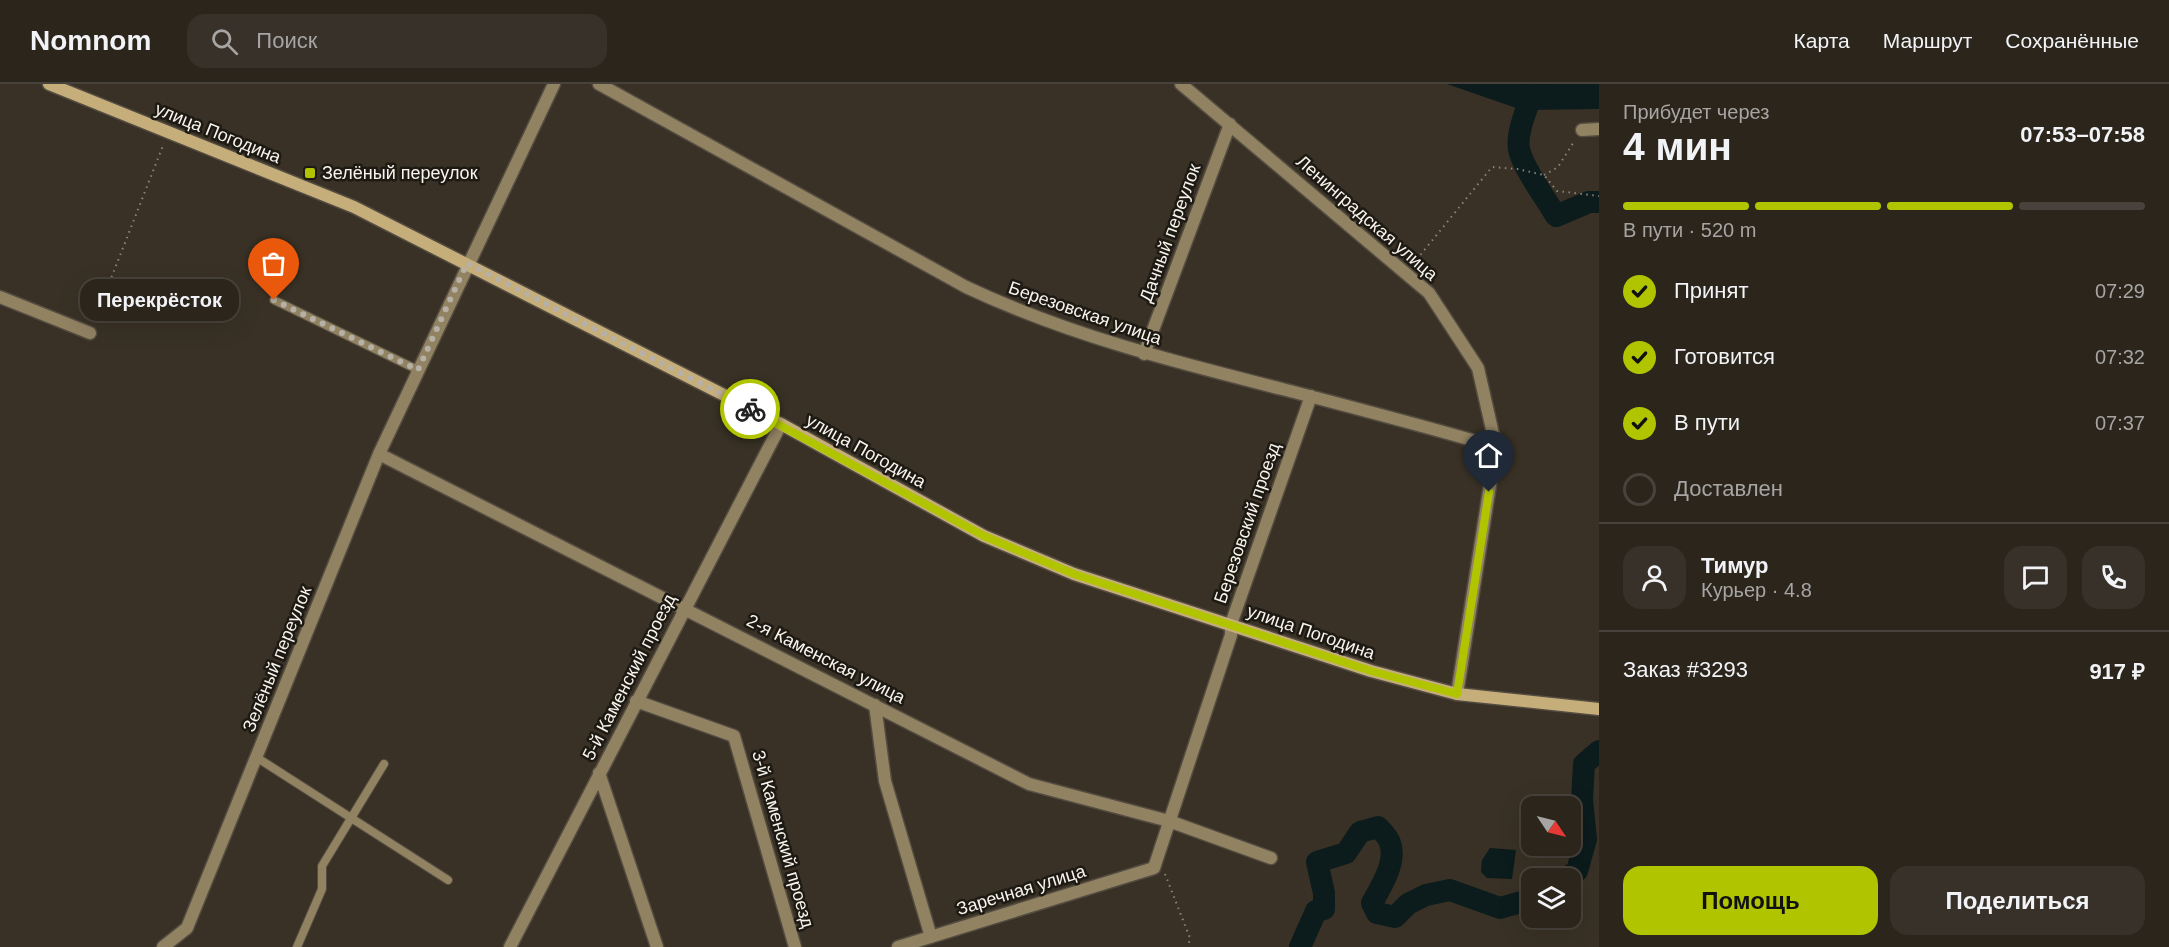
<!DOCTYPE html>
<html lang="ru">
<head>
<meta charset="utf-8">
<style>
	:root { --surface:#2b251c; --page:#373129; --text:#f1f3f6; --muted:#a6a5a3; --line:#47423b; --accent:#b0c500 }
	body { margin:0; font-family:Helvetica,sans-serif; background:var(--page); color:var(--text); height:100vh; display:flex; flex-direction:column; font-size:22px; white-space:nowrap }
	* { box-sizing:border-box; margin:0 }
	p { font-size:20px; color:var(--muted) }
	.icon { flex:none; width:33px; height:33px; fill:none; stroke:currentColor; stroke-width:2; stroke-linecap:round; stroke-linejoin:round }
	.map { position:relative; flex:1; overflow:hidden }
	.drawer { display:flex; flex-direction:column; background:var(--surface); width:570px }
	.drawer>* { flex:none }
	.needle { width:39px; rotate:125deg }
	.fabs { position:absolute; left:1521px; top:712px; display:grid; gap:12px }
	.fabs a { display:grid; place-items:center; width:60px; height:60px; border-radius:12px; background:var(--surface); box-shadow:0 6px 24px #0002,0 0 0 2px var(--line); font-size:30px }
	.pin { position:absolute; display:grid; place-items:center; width:51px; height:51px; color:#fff; margin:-62px -26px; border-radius:50% 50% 50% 0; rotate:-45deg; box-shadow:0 0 6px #0007 }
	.pin .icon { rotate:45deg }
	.courier { position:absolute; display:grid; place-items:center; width:60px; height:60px; margin:-30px; border:4px solid #b0c500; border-radius:50%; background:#fff; color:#222; box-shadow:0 2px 8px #0007 }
	.bubble { position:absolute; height:42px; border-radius:18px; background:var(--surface); box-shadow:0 6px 24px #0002,0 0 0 2px var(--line); font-size:20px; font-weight:700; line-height:42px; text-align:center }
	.headline em { font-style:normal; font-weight:700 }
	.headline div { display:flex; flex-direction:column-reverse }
	.headline { display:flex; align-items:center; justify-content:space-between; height:102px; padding:0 24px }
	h1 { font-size:39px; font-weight:700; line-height:45px }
	.bar { display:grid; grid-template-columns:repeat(4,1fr); gap:9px 6px; align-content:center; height:72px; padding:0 24px }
	.bar i { height:8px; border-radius:4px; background:var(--line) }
	.bar .selected { background:var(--accent) }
	.bar p { grid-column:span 4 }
	.line { display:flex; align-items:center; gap:15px; padding:0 24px; border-top:2px solid var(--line) }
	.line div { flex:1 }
	.round { display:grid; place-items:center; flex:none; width:63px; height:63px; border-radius:18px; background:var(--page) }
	ol { padding:0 24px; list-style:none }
	li { display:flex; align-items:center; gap:18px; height:66px }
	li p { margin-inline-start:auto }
	li .icon { padding:6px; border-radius:50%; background:var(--accent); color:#111; stroke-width:4 }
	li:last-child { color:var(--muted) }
	li i { width:33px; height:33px; border:3px solid var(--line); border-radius:50% }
	.button { display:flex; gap:12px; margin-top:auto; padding:12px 24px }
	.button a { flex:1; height:69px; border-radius:18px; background:var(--accent); color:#111; font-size:24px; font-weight:700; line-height:69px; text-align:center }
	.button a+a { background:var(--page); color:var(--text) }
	header { display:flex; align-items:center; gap:36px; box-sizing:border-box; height:84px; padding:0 30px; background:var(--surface); border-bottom:2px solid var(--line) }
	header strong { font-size:28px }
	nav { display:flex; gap:33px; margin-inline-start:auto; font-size:21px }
	.search { width:420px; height:54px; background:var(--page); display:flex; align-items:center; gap:15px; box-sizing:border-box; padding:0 21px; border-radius:18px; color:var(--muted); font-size:22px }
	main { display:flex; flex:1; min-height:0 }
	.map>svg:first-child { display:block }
	.water { fill:#0c1b1c }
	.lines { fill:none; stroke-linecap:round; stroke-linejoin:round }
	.river { stroke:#0c1b1c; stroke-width:22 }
	.lane-casing { stroke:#544c41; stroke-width:10 }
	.street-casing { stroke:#544c41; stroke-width:15 }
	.secondary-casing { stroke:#544c41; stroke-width:15 }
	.path { stroke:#8b857a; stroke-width:2; stroke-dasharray:1.5 4.5; stroke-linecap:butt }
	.lane { stroke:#918262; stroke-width:8 }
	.street { stroke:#918262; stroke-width:12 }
	.secondary { stroke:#c6ae7b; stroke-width:12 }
	.done { stroke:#b6b0a6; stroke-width:6; stroke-dasharray:0 10.8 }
	.route { stroke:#b0c500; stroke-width:8 }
	.poi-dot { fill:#b0c500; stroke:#1d1a14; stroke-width:2 }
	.labels { text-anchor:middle; stroke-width:5; stroke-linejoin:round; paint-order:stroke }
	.street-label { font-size:18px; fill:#f9f4ec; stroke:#1d1a14 }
	.poi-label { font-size:18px; fill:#f9f4ec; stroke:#1d1a14; text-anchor:start }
</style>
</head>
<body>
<header>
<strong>Nomnom</strong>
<div class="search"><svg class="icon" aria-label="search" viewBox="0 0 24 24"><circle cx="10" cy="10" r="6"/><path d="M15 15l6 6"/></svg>Поиск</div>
<nav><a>Карта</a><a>Маршрут</a><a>Сохранённые</a></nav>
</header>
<main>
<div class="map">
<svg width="1599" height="863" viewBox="0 0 1599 863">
	<rect width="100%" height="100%" fill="#393125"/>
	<path class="water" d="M1447 0H1599V25L1522 26Z
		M1490 764 1516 766 1512 795 1487 794 1481 788 1482 776Z"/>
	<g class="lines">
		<path class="river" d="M1534 5C1528 22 1516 48 1519 65 1523 85 1546 114 1556 132L1589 118H1599
			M1564 795 1577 787 1586 755 1582 716 1584 680 1599 667
			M1300 863 1316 827 1324 825V809L1317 778 1346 769 1360 748 1378 743C1382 747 1389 754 1390 759 1397 778 1381 803 1372 819L1377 829 1395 833 1408 820 1426 811 1450 806 1500 824 1532 815"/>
		<defs>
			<path id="lane" d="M274 216 418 286
				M256 673 448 796
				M297 863 322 805V782L384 680"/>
			<path id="street" d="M599 0 966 203C1070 252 1179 279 1290 307 1359 325 1428 343 1496 363
				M1181 0 1429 209 1478 284 1496 363 1457 610
				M1582 46 1599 45
				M0 213 90 249
				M1144 270 1230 40
				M379 370 1029 700 1169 737 1271 774
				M636 617 734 652 795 863
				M875 621 885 697 931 853
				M599 689 657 863
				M163 863 187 844 379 370 554 0
				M510 863 781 340
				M898 863 1154 784 1231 551V540L1311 312"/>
			<path id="secondary" d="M49 0 354 123 781 340 984 452 1074 490 1371 587 1457 610 1599 625"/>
		</defs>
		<use href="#lane" class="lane-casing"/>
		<use href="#street" class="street-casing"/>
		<use href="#secondary" class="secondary-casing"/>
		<path class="path" d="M1544 91 1558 83 1575 56
			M1413 180 1492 83 1517 85 1544 91 1557 107 1599 112
			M94 238 164 59
			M1165 790 1190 854 1188 863"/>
		<use href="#lane" class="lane"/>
		<use href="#street" class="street"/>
		<use href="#secondary" class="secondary"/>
	</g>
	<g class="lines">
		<path class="done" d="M274 216 418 286 467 179 750 325"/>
		<path class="route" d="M750 325 984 452 1074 490 1371 587 1457 610 1489 408"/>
	</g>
	<rect class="poi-dot" x="304" y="83" width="12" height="12" rx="3"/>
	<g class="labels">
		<g class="street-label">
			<text transform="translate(218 49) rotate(22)" y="6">улица Погодина</text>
			<text transform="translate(1367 134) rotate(41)" y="6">Ленинградская улица</text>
			<text transform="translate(1170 149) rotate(-70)" y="6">Дачный переулок</text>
			<text transform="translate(1085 229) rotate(19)" y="6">Березовская улица</text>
			<text transform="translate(866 367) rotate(29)" y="6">улица Погодина</text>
			<text transform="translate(1247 439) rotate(-71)" y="6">Березовский проезд</text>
			<text transform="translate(1311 548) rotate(19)" y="6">улица Погодина</text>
			<text transform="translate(277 575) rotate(-68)" y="6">Зелёный переулок</text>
			<text transform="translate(826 575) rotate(27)" y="6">2-я Каменская улица</text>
			<text transform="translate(629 593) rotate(-63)" y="6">5-й Каменский проезд</text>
			<text transform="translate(783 755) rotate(74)" y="6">3-й Каменский проезд</text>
			<text transform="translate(1021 806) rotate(-17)" y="6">Заречная улица</text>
		</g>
		<g class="poi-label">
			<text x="322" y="95">Зелёный переулок</text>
		</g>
	</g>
</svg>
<div class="fabs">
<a><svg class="needle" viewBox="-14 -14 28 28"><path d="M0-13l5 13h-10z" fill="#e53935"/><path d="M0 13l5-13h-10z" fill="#a6a5a3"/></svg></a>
<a><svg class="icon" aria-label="layers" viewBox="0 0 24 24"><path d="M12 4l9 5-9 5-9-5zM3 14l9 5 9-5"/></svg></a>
</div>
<div class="pin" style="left:274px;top:216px;background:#ea580c"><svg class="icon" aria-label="bag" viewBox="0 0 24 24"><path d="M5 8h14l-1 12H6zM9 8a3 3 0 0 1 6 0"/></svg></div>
<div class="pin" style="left:1489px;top:408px;background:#1f2937"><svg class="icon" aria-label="home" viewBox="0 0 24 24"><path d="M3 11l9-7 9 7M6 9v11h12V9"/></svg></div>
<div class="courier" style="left:750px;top:325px"><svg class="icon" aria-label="bike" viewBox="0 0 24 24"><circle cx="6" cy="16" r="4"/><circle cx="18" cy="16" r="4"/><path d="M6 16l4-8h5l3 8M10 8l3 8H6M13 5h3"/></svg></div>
<div class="bubble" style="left:80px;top:195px;width:159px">Перекрёсток</div>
</div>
<section class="drawer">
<div class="headline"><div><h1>4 мин</h1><p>Прибудет через</p></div><em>07:53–07:58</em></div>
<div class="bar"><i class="selected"></i><i class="selected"></i><i class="selected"></i><i></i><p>В пути · 520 m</p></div>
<ol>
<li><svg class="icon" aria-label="check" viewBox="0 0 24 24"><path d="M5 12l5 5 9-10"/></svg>Принят<p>07:29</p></li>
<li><svg class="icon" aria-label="check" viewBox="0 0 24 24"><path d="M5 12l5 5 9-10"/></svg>Готовится<p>07:32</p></li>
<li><svg class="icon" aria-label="check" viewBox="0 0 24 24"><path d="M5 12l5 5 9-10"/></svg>В пути<p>07:37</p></li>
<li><i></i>Доставлен</li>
</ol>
<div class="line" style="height:108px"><a class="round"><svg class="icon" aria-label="person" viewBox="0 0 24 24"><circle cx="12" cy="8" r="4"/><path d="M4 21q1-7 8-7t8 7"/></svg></a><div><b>Тимур</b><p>Курьер · 4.8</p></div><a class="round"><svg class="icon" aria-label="chat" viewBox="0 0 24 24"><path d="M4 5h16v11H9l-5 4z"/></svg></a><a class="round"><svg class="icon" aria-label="phone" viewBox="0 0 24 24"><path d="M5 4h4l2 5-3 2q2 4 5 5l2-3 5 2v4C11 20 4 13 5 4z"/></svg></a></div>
<div class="line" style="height:78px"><div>Заказ #3293</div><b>917 ₽</b></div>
<div class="button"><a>Помощь</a><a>Поделиться</a></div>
</section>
</main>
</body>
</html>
